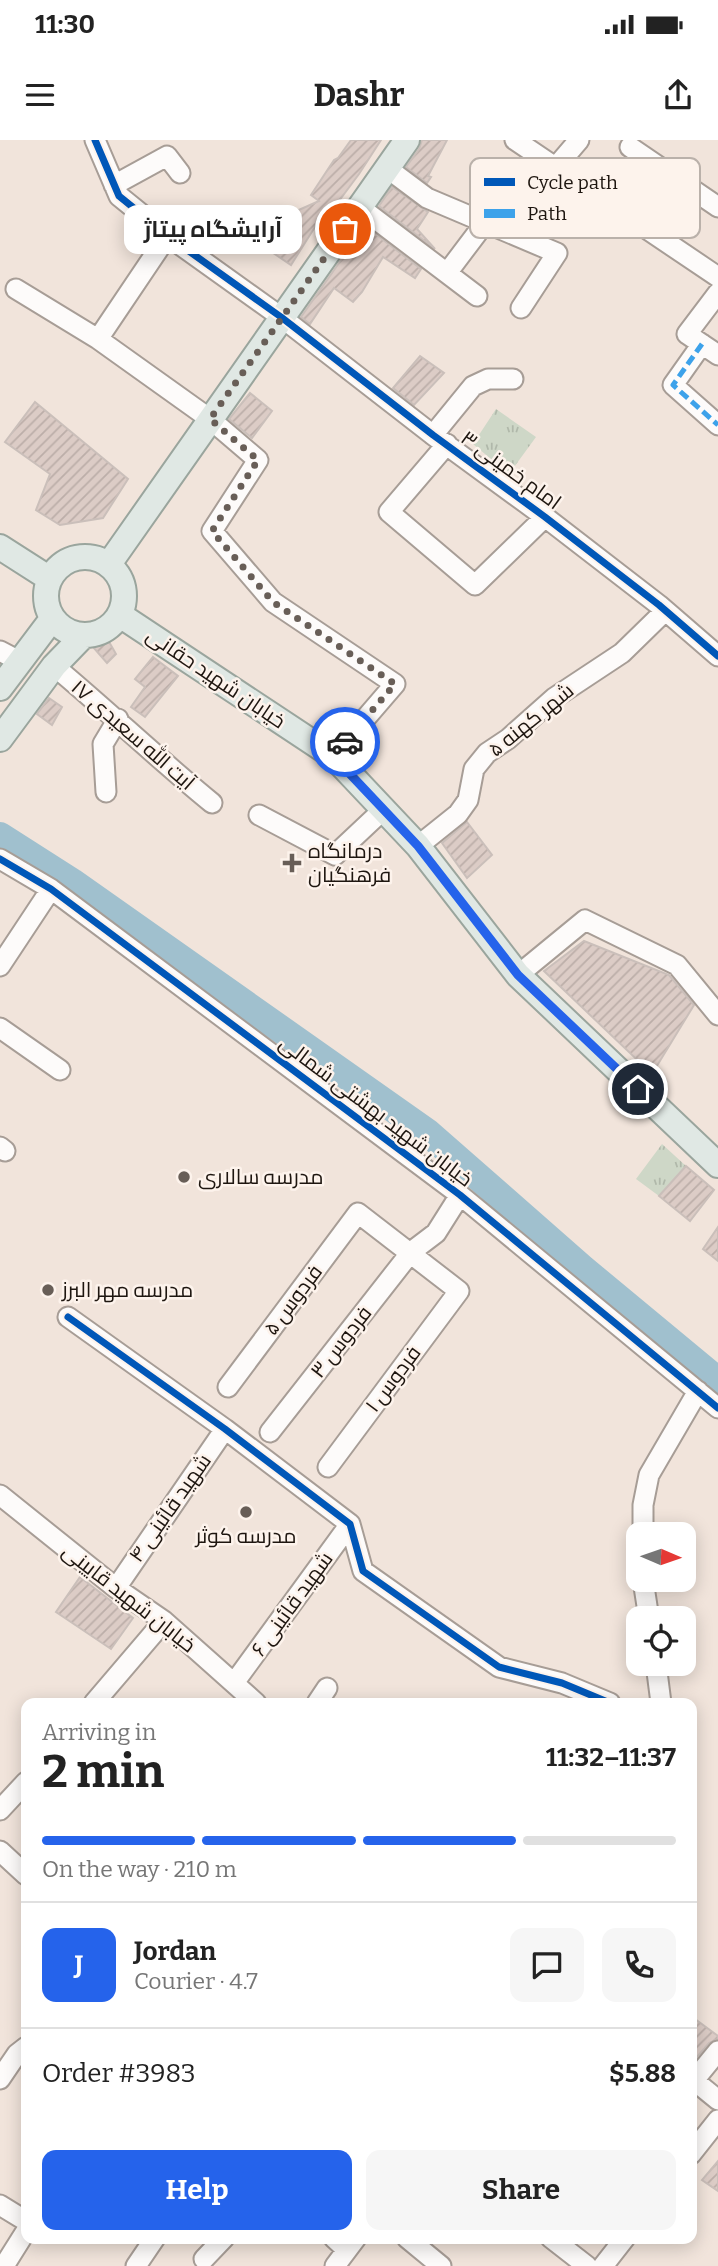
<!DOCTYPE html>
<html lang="en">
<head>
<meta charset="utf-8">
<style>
	:root { --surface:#fff; --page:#f6f6f6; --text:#222; --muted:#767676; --line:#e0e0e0; --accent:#2563eb }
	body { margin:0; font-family:Bitter,Cairo,serif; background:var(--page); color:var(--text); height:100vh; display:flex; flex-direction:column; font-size:26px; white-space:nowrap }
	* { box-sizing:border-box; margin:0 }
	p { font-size:23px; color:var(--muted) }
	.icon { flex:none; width:38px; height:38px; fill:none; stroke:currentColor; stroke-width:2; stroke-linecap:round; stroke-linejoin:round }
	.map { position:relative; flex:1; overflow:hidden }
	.panel { position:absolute; left:21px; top:1558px; width:676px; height:546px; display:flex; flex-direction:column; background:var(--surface); border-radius:14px; box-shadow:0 4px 18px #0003 }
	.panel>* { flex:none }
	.needle { width:46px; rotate:92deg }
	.controls { position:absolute; left:626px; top:1382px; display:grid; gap:14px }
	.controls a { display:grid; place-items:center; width:70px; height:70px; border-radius:14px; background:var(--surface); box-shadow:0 4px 18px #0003; font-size:35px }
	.pin { position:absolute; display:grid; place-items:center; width:60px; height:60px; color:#fff; margin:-30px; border:4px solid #fff; border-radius:50%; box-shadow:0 2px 7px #0007 }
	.courier { position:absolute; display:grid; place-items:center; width:70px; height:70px; margin:-35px; border:5px solid #2563eb; border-radius:50%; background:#fff; color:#222; box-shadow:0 2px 9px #0007 }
	.bubble { position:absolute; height:49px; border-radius:14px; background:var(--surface); box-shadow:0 4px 18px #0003; font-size:23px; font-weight:700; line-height:49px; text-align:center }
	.head em { font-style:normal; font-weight:700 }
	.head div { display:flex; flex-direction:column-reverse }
	.head { display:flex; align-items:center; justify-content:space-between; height:119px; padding:0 21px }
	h1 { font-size:46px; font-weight:700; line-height:52px }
	.bar { display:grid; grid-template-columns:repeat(4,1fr); gap:10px 7px; align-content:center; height:84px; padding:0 21px }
	.bar i { height:9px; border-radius:5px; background:var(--line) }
	.bar .selected { background:var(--accent) }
	.bar p { grid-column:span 4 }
	.line { display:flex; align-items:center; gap:18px; padding:0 21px; border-top:2px solid var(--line) }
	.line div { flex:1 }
	.round { display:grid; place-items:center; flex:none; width:74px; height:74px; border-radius:14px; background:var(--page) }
	.cta { display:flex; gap:14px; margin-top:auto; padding:14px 21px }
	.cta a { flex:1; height:80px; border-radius:14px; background:var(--accent); color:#fff; font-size:28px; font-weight:700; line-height:80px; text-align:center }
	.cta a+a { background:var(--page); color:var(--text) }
	.status { display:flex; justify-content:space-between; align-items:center; height:49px; padding:0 35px; background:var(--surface); direction:ltr }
	.status svg { height:19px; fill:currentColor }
	header { display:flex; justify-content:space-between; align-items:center; height:91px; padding:0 21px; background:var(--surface); font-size:32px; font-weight:700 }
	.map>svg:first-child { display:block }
	.grass { fill:url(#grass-tufts) }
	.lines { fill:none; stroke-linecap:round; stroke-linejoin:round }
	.river { stroke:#a0c0ce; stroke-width:28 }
	.building { fill:url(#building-hatch); stroke:#cabfba; stroke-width:2 }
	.minor-casing { stroke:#a79d96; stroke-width:23 }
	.major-casing { stroke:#9aa59d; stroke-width:28 }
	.minor { stroke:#fdfbfa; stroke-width:19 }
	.major { stroke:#e0e8e4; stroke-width:24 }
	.quiet { stroke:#3da2ea; stroke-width:5; stroke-dasharray:10 5; stroke-linecap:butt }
	.cycleway-casing { stroke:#fdf3ec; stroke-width:11 }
	.cycleway { stroke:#0057b8; stroke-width:7 }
	.done { stroke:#685e57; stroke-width:7; stroke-dasharray:0 12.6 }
	.route { stroke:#2563eb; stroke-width:9 }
	.poi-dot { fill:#685e57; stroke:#fdf3ec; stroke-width:2.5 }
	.labels { text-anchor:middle; stroke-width:5; stroke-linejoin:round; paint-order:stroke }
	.street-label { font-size:21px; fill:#1e1610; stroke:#fdf3ec }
	.poi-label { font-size:21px; fill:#1e1610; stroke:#fdf3ec; text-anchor:start }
	.key { fill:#fdf3ec; stroke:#bab1aa; stroke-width:2 }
	.key-label { font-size:19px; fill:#1e1610 }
</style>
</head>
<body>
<div class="status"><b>11:30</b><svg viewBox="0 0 49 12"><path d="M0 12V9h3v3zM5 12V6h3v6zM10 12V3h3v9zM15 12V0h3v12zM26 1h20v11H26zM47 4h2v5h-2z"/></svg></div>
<header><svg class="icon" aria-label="menu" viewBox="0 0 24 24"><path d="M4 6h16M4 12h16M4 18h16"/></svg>Dashr<svg class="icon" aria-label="share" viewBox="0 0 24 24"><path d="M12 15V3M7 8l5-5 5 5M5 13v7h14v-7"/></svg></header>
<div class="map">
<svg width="718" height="2126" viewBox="0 0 718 2126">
	<defs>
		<pattern id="grass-tufts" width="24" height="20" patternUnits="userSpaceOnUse" patternTransform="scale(1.75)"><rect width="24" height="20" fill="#ced7c7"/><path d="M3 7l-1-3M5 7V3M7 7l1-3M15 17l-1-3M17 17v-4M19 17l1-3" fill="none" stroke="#b0b8aa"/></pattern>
		<pattern id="building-hatch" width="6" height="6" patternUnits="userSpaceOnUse" patternTransform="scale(1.75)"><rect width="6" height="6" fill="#dcccc6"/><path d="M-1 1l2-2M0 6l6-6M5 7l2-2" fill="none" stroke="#bcaea9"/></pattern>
	</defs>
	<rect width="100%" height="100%" fill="#f1e4db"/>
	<path class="grass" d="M496 269 536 297 509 334 473 304Z
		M662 1004 686 1026 659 1056 636 1039Z"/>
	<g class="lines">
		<path class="river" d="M0 696 72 742 428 993 583 1129 718 1241"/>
	</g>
	<path class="building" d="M351 0H381L359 34 324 81 320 79 291 125 251 98 261 82 270 88 284 68 292 73 319 61 311 55 334 20 338 18Z
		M422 0H447L428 36 431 37 427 43 406 27 419 9Z
		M392 47 428 72 417 89 435 109 379 66Z
		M365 86 421 129 415 138 383 117 362 152 353 162 334 148 310 184 301 177Z
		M420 216 444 233 414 265 393 248Z
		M250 253 272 271 252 298 229 279Z
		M35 262 128 339 103 378 60 385 36 370 50 334 5 302Z
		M104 493 116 514 107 523 93 507 97 496Z
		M153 517 178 536 145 577 131 567 145 547 135 539Z
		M49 558 62 567 52 585 37 574Z
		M467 682 492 715 467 738 442 703Z
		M584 801 669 835 694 865 652 934 544 831Z
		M686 1026 714 1050 690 1081 659 1056Z
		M718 1087V1121L703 1109Z
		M80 1437 133 1478 111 1509 56 1472Z
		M691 1876 718 1896V1899L709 1903 691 1924Z
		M718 2021V2051L702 2040Z"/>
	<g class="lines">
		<defs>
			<path id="minor" d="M95 0 119 56 172 99 281 177 433 295 545 377 659 465 718 516
				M515 0 718 137
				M630 7 718 67
				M556 27 579 0
				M387 28 427 58 557 113 521 168
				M114 45 167 16 180 33
				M361 68 477 156
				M447 133 484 84
				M16 149 98 199 168 95
				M718 153 687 194 718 215
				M98 199 210 279 258 320 212 391 273 462 395 544 333 616
				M702 204 673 245 718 285
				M433 295 473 246 488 239H513
				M447 304 389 372 475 445 545 377
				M0 511 19 521
				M54 526C108 571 158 619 212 663
				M106 652 103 604 118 579
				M259 675 335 715 384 669
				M418 706 458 674 468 660 474 629 487 613 508 599 554 558 622 513 665 471
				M0 719 51 749 460 1055 718 1268
				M0 826 51 749
				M518 835 585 780 677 825 718 875
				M0 888 60 930
				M0 1007 5 1011
				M68 1177 225 1289 350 1384 363 1431 499 1527 562 1543 610 1563
				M228 1247 358 1073 459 1151 328 1327
				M270 1292 411 1112 436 1093 460 1055
				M0 1355 116 1448 164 1481 256 1563
				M643 1395V1365L649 1335 698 1251
				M643 1440 649 1479
				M116 1448 225 1289
				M656 1524 661 1563
				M234 1543 350 1384
				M94 1563 164 1481
				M317 1563 327 1548
				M0 1670 26 1642
				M0 1711 26 1735
				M691 1938 718 1960
				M0 1939 17 1914 26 1907
				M691 1944 718 1911
				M691 2014 718 1980
				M0 2065 26 2081
				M334 2098 347 2110
				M407 2098 441 2126
				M551 2098 587 2126
				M204 2119 224 2098
				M4 2126 26 2091
				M136 2126 155 2098
				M335 2126 356 2098
				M603 2126 625 2098"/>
			<path id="major" d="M0 407 50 439
				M46 456a39 39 0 1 1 78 0a39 39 0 1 1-78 0Z
				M109 424 407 0
				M120 475 333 616 418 706 518 835 718 1025
				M0 548 52 479
				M0 599 54 526 83 496"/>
		</defs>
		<use href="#minor" class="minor-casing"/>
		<use href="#major" class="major-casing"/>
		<use href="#minor" class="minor"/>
		<use href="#major" class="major"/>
		<path class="quiet" d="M702 204 673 245 718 285"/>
		<defs>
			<path id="cycleway" d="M95 0 119 56 172 99 281 177 433 295 545 377 659 465 718 516
				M0 719 51 749 460 1055 718 1268
				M68 1177 225 1289 350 1384 363 1431 499 1527 562 1543 610 1563"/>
		</defs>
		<use href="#cycleway" class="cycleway-casing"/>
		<use href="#cycleway" class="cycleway"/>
	</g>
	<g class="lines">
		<path class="done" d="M345 89 210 279 258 320 212 391 273 462 395 544 345 602"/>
		<path class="route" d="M345 602 333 616 418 706 518 835 638 949"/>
	</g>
	<g class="poi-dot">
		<path d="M288.5 712.5h7v7h7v7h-7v7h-7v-7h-7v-7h7z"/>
		<circle cx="184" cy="1037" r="7"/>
		<circle cx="48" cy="1150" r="7"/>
		<circle cx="246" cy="1372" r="7"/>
	</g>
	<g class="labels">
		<g class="street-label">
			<text transform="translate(511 330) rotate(36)" y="7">امام خمینی ۳</text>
			<text transform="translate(216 538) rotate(34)" y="7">خیابان شهید حقانی</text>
			<text transform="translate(531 580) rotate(-39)" y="7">شهر کهنه ۵</text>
			<text transform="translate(133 595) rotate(41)" y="7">آیت الله سعیدی ۱۷</text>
			<text transform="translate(376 971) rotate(37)" y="7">خیابان شهید بهشتی شمالی</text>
			<text transform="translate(293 1160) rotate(-53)" y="7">فردوس ۵</text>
			<text transform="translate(341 1202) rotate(-52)" y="7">فردوس ۳</text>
			<text transform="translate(393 1239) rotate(-53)" y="7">فردوس ۱</text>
			<text transform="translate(170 1368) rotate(-55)" y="7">شهید قائینی ۴</text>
			<text transform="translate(129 1458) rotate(38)" y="7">خیابان شهید قایینی</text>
			<text transform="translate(292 1464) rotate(-54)" y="7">شهید قائینی ۶</text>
		</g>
		<g class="poi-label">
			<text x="308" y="718">درمانگاه<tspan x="308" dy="24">فرهنگیان</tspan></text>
			<text x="198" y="1044">مدرسه سالاری</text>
			<text x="62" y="1157">مدرسه مهر البرز</text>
			<text x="246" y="1403" text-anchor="middle">مدرسه کوثر</text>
		</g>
	</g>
	<rect x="470" y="18" width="230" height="80" rx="10" class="key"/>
	<rect x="484" y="38" width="31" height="8" fill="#0057b8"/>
	<rect x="484" y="69" width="31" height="9" fill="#3da2ea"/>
	<g class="key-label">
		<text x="527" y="49">Cycle path</text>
		<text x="527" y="80">Path</text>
	</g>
</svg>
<div class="controls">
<a><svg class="needle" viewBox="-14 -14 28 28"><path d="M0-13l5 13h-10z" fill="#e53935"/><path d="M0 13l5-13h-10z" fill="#767676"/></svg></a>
<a><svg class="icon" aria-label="locate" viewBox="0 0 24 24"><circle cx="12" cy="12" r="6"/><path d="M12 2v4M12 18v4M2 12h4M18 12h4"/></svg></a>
</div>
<div class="pin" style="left:345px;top:89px;background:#ea580c"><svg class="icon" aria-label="bag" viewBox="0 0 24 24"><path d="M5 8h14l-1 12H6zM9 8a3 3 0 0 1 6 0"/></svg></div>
<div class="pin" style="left:638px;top:949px;background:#1f2937"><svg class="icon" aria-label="home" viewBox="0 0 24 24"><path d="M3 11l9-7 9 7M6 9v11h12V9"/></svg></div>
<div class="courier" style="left:345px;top:602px"><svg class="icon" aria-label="car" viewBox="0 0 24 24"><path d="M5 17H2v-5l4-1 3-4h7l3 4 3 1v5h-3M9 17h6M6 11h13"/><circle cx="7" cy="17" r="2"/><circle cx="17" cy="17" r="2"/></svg></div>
<div class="bubble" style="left:124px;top:65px;width:178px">آرایشگاه پیتاژ</div>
<section class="panel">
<div class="head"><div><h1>2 min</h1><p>Arriving in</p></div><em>11:32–11:37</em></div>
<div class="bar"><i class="selected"></i><i class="selected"></i><i class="selected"></i><i></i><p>On the way · 210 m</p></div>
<div class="line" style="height:126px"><b class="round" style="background:var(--accent);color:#fff">J</b><div><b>Jordan</b><p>Courier · 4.7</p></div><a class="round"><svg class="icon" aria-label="chat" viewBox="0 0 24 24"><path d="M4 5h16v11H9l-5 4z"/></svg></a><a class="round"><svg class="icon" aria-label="phone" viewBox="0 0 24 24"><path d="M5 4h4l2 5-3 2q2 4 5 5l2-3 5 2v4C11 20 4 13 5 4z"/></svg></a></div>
<div class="line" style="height:91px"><div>Order #3983</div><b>$5.88</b></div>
<div class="cta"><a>Help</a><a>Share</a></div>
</section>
</div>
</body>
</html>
